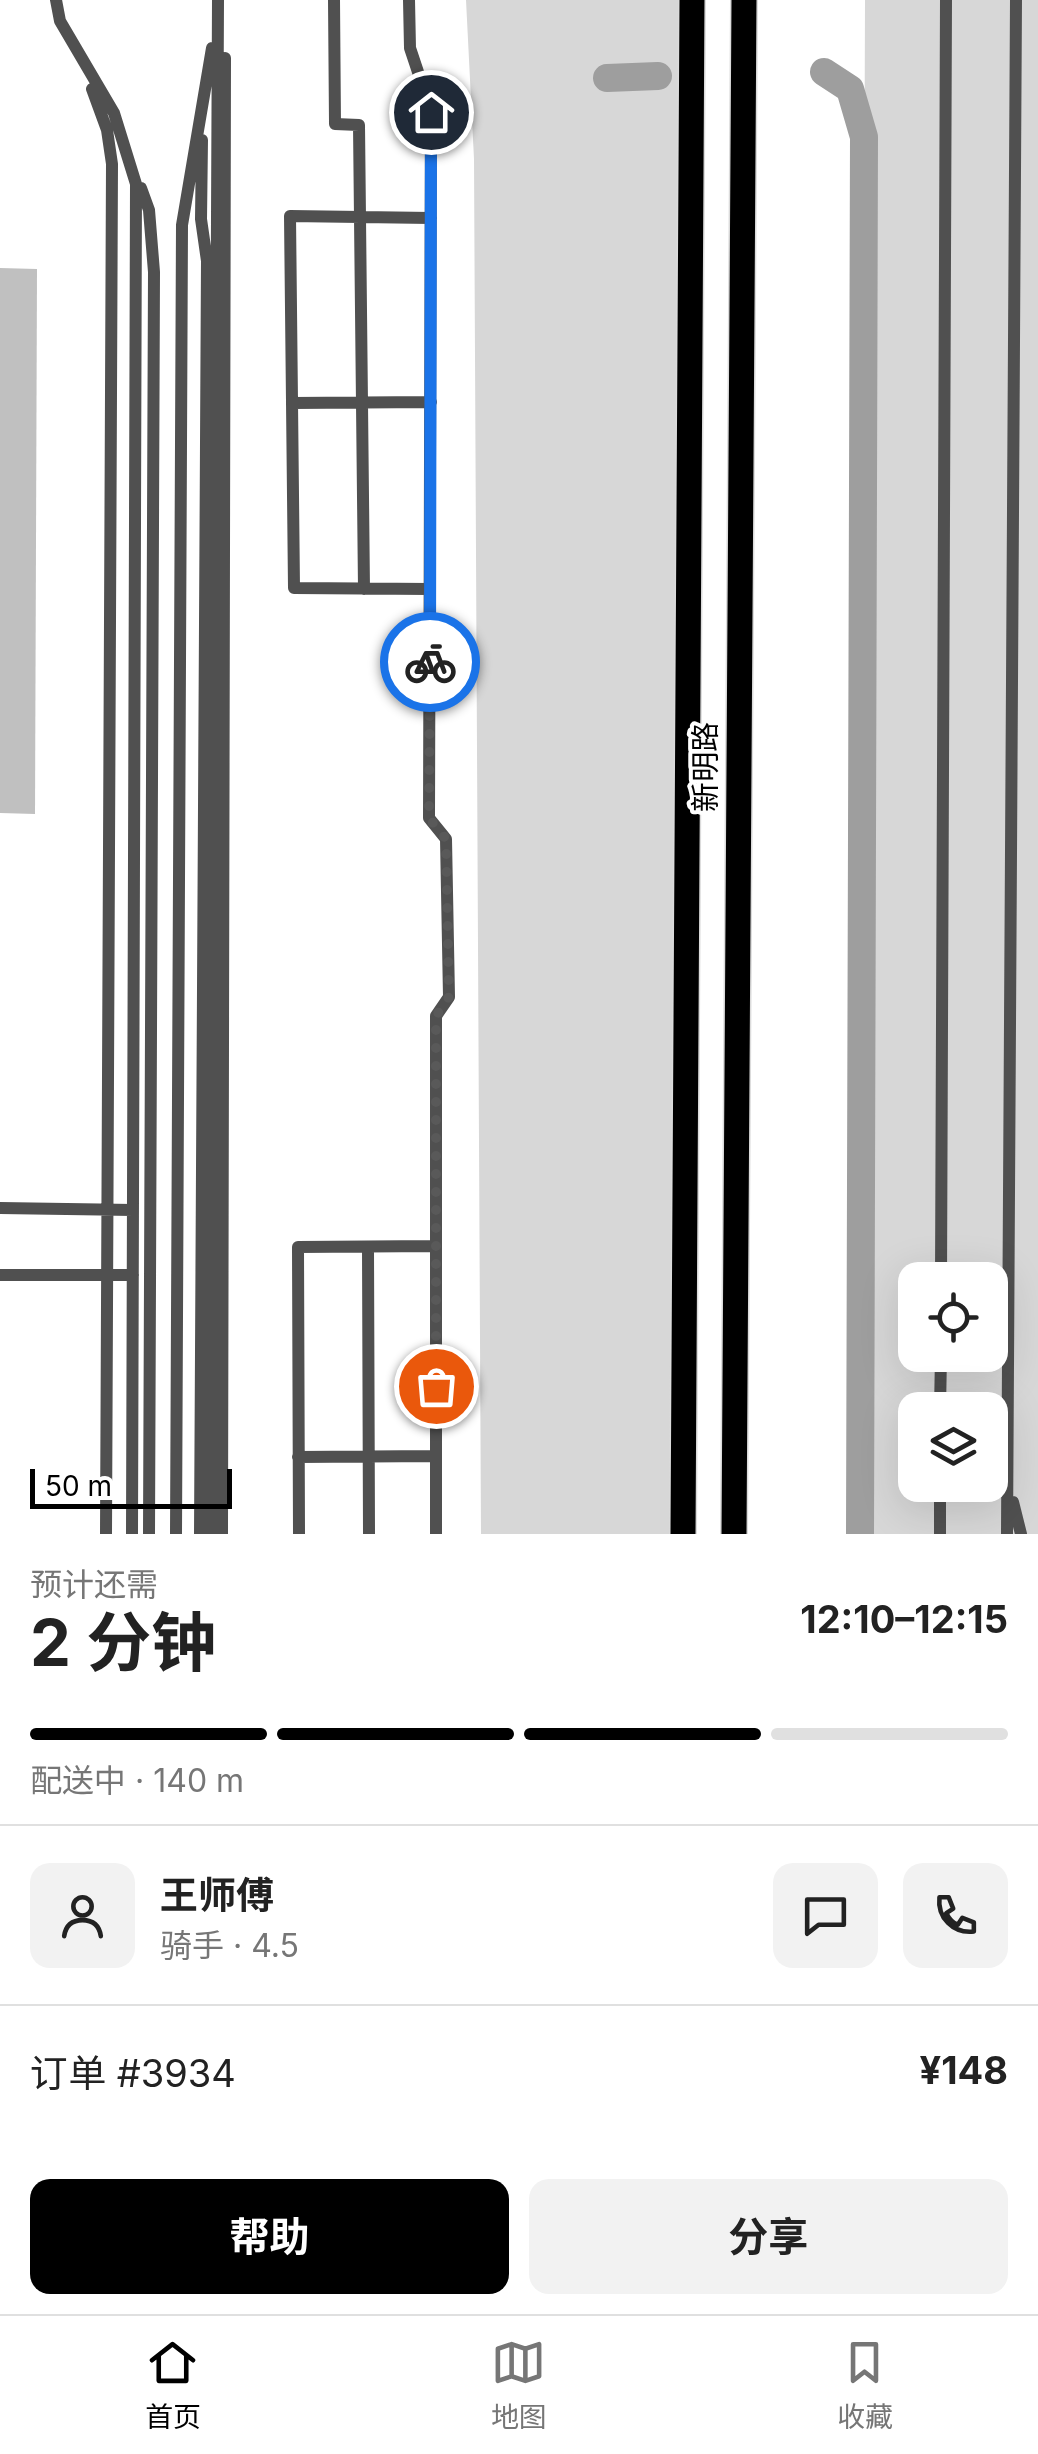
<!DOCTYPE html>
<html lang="zh">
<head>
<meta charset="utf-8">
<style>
	:root { --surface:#fff; --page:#f2f2f2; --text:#222; --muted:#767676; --line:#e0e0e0; --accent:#000 }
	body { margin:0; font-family:Inter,"Noto Sans SC",sans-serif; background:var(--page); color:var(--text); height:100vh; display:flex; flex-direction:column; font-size:38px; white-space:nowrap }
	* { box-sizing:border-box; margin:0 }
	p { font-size:32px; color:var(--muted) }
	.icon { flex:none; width:55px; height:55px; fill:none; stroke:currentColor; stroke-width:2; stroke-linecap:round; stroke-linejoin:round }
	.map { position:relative; height:1534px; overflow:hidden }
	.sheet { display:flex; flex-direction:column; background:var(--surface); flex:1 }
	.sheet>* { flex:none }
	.controls { position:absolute; left:898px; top:1262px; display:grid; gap:20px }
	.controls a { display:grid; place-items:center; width:110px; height:110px; border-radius:20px; background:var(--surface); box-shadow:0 10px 40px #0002; font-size:50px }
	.scale { position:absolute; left:30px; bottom:25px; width:202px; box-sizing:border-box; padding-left:10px; border:5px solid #000; border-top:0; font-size:28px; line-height:35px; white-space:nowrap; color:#000; -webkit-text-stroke:8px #fff; paint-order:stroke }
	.pin { position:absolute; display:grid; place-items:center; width:85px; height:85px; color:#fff; margin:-42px; border:5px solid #fff; border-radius:50%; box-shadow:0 2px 10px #0007 }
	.courier { position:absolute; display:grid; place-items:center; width:100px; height:100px; margin:-50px; border:8px solid #1a73e8; border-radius:50%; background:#fff; color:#222; box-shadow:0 2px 12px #0007 }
	.head em { font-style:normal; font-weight:700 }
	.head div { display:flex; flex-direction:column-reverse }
	.head { display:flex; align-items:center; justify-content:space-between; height:170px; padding:0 30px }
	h1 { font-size:65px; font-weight:700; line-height:75px }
	.bar { display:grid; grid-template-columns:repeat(4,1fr); gap:15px 10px; align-content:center; height:120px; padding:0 30px }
	.bar i { height:12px; border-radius:8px; background:var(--line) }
	.bar .on { background:var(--accent) }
	.bar p { grid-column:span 4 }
	.line { display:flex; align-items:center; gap:25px; padding:0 30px; border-top:2px solid var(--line) }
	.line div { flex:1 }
	.round { display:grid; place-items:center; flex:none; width:105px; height:105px; border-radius:20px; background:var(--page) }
	.action { display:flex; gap:20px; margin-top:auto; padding:20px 30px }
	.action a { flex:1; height:115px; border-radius:20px; background:var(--accent); color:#fff; font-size:40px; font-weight:700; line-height:115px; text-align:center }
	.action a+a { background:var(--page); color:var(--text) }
	.tabs { display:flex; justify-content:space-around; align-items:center; height:140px; border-top:2px solid var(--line); background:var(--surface); font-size:28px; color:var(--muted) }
	.tabs a { display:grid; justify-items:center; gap:5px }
	.tabs .on { color:var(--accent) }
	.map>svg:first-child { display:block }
	.green { fill:#d7d7d7; fill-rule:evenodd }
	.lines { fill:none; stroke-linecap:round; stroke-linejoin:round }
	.canal { stroke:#9e9e9e; stroke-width:28 }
	.building { fill:#c0c0c0 }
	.primary-casing { stroke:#dbdbdb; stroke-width:28 }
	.lane { stroke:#505050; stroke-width:12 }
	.primary { stroke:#000; stroke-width:25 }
	.done { stroke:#595959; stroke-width:10; stroke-dasharray:0 18 }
	.route { stroke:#1a73e8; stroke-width:12 }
	.labels { text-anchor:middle; stroke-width:8; stroke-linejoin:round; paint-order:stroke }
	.street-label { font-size:30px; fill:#000; stroke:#fff }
</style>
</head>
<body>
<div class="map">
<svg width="1038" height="1534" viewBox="0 0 1038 1534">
	<rect width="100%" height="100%" fill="#fff"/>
	<path class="green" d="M466 0H691L678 1534H481L474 159Z
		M865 0H1038V1534H860ZM915 1280H990V1355H915ZM915 1410H990V1485H915Z"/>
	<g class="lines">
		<path class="canal" d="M824 72 850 89 864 137 860 1534
			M607 78 658 76"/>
	</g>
	<path class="building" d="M0 268 37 269 35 814 0 813Z"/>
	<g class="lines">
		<defs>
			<path id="primary" d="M683 1534 692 0
				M734 1534 744 0"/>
		</defs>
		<use href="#primary" class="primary-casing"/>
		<path class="lane" d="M56 0 60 21 114 113 136 184 132 1534
			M334 0 335 124 359 125 364 589
			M409 0 410 48 431 111 429 818 446 839 449 997 436 1016V1534
			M92 89 107 130 112 164 106 1534
			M141 188 149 210 154 272 149 1534
			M292 403 431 402
			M430 589 294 588 290 216 431 218
			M0 1208 133 1210
			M368 1247 369 1534
			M0 1275H133
			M941 1280 946 0
			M940 1410 941 1355
			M298 1457 436 1456
			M1013 1502 1021 1534
			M176 1534 182 225 212 48
			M200 1534 207 261 201 219 202 140
			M211 1534 218 0
			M222 1534 225 58
			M299 1534 298 1247 436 1246
			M940 1534V1485
			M1007 1534 1016 0"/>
		<use href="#primary" class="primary"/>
	</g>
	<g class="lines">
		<path class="done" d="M430 662 429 818 446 839 449 997 436 1016V1386"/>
		<path class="route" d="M430 662 431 112"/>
	</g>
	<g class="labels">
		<g class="street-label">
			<text transform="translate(706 767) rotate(-90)" y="10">新明路</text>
		</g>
	</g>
</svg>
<div class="controls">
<a><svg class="icon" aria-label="locate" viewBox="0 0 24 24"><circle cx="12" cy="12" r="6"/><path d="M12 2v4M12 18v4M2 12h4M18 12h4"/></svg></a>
<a><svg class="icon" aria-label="layers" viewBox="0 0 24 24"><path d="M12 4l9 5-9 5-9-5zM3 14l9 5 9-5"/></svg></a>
</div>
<div class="scale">50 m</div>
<div class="pin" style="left:436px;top:1386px;background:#ea580c"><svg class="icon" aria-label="bag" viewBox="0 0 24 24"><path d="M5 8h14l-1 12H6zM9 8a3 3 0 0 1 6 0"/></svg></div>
<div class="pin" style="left:431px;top:112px;background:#1f2937"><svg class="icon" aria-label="home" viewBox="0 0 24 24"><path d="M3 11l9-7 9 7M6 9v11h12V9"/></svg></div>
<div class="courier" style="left:430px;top:662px"><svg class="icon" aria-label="bike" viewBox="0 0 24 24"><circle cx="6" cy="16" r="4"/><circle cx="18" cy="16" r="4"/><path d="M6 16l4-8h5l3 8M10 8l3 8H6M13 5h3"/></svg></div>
</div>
<section class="sheet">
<div class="head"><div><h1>2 分钟</h1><p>预计还需</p></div><em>12:10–12:15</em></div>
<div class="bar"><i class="on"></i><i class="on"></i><i class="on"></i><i></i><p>配送中 · 140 m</p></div>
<div class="line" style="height:180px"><a class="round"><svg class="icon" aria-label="person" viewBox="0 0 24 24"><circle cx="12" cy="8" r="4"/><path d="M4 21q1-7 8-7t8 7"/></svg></a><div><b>王师傅</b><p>骑手 · 4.5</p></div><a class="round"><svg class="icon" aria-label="chat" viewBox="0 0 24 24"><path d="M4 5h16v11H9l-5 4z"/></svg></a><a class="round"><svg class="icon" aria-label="phone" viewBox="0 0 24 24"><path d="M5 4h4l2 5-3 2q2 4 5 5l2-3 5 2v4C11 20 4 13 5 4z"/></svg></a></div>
<div class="line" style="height:130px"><div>订单 #3934</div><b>¥148</b></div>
<div class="action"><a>帮助</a><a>分享</a></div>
</section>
<nav class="tabs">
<a class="on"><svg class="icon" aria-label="home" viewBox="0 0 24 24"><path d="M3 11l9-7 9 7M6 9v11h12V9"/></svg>首页</a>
<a><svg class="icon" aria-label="map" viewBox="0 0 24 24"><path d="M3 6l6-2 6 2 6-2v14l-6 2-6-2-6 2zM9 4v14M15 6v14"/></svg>地图</a>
<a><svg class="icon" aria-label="saved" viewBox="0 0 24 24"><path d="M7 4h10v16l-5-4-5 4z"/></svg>收藏</a>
</nav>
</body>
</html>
